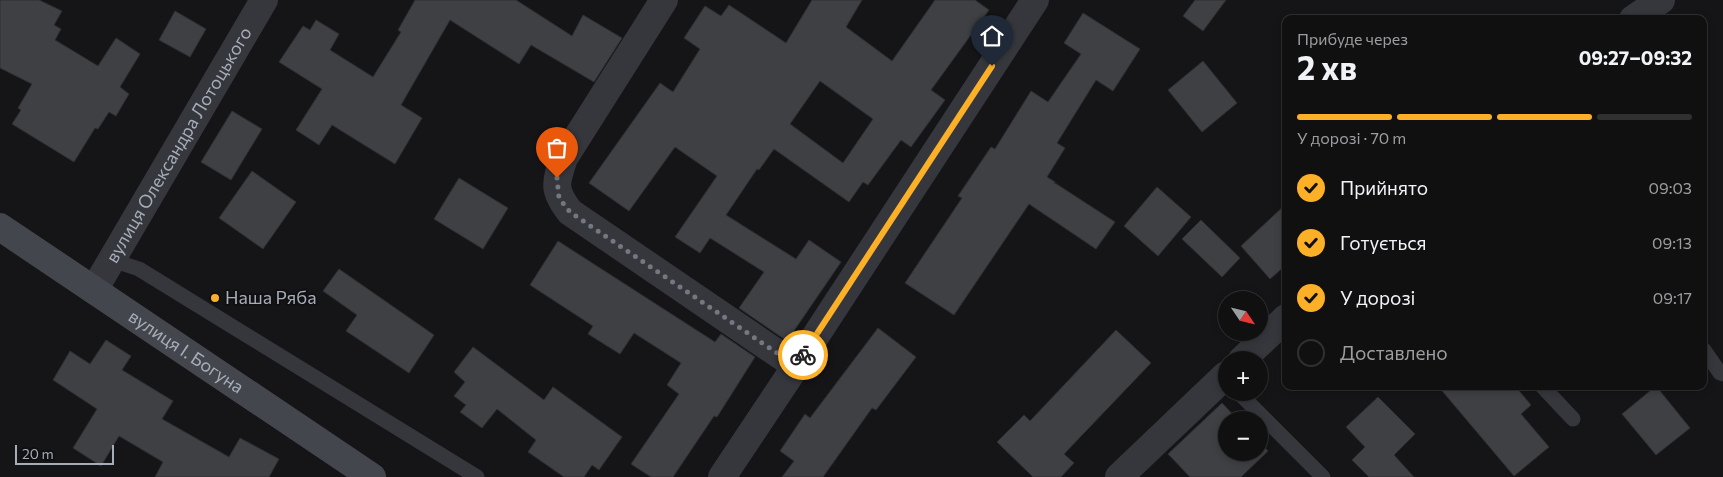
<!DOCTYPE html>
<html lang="uk">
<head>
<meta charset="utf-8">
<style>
	:root { --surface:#101011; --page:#1e1e1f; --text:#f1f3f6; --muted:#9c9d9f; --line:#303031; --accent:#fcb027 }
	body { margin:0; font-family:Commissioner,sans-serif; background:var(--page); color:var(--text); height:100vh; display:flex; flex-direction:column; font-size:19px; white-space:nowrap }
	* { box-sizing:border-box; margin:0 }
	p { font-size:16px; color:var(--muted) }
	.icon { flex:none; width:28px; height:28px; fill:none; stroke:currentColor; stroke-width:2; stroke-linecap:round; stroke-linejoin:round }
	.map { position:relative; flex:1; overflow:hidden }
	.panel { position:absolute; left:1282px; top:15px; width:425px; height:375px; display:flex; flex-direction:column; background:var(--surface); border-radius:10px; box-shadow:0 2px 8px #0003,0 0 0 1px var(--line) }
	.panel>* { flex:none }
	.needle { width:32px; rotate:125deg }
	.controls { position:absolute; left:1218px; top:291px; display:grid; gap:10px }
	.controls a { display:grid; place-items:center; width:50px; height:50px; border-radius:50%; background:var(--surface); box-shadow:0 2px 8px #0003,0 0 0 1px var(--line); font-size:25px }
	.scale { position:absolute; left:15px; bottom:12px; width:99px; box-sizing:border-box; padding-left:5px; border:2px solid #a6acb8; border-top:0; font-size:14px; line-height:18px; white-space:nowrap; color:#a6acb8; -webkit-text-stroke:4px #101012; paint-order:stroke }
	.pin { position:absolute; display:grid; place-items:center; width:42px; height:42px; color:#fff; margin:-51px -21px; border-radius:50% 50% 50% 0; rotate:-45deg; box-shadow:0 0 5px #0007 }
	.pin .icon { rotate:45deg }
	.courier { position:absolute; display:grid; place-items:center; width:50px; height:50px; margin:-25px; border:4px solid #fcb027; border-radius:50%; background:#fff; color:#222; box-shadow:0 1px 6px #0007 }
	.headline em { font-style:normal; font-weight:700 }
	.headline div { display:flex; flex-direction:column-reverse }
	.headline { display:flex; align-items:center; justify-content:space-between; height:85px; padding:0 15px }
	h1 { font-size:32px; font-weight:700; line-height:38px }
	.bar { display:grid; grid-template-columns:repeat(4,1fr); gap:8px 5px; align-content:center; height:60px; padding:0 15px }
	.bar i { height:6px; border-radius:4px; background:var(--line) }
	.bar .current { background:var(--accent) }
	.bar p { grid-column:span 4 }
	ol { padding:0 15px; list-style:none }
	li { display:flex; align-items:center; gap:15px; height:55px }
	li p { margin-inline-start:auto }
	li .icon { padding:5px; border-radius:50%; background:var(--accent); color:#111; stroke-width:4 }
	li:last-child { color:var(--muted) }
	li i { width:28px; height:28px; border:2px solid var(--line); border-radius:50% }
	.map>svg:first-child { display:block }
	.building { fill:#3f4044; stroke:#2e2f33; fill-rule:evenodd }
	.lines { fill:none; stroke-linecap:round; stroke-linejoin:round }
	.lane { stroke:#35373c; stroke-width:15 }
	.street { stroke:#35373c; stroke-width:28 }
	.secondary { stroke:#43464c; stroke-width:28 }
	.done { stroke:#737780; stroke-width:5; stroke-dasharray:0 9 }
	.route { stroke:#fcb027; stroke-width:6 }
	.poi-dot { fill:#fcb027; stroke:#101012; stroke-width:2 }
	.labels { text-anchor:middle; stroke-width:4; stroke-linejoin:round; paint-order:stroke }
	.street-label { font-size:18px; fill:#a6acb8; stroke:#101012 }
	.poi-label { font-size:18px; fill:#a6acb8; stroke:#101012; text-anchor:start }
</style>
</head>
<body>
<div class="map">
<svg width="1723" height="477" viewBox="0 0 1723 477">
	<rect width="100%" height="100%" fill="#151517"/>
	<path class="building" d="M0 0H39L62 11 54 25 61 29 55 40 98 66 116 38 140 54 120 87 129 94 116 116 109 112 98 129 95 128 74 162 12 124 21 110 18 108 32 84 0 68Z
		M415 0H516L572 36 583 15 622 38 594 82 531 45 519 64 450 20 401 105 422 118 395 164 332 125 319 145 296 130 322 89 279 62 303 26 310 30 316 20 339 34 330 50 373 77 401 32 398 30Z
		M812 0H862L846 27 892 61 935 0H975L989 10 931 90 945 100 911 147 901 140 868 185 863 182 849 202 774 149 759 170 757 169 726 215 796 259 809 240 841 262 787 341 739 308 764 272 710 238 700 253 675 237 717 176 675 147 629 211 589 183 660 83 673 92 700 49 684 38 705 6 721 16 729 5 786 43ZM820 81 873 119 843 163 790 124Z
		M1195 0H1226L1203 31 1183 16Z
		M175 11 206 29 190 57 159 40Z
		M1083 13 1140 49 1113 91 1096 80 1057 143 1065 148 1047 177 1055 182 1054 184 1055 183 1115 222 1096 249 1029 204 954 315 905 283 962 198 958 196 991 147 995 149 1031 91 1048 102 1081 54 1064 43Z
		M1203 61 1237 103 1202 132 1168 90Z
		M232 111 262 129 231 180 201 162Z
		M252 171 296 202 263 249 219 218Z
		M459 178 508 208 483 249 434 219Z
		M1157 187 1191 217 1158 256 1124 226Z
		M1286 204V265L1270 279 1241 246Z
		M1201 220 1240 258 1222 277 1182 239Z
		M558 241 715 342 721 334 755 357 717 417 714 416 673 477H651L631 464 679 394 667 385 681 363 634 333 620 354 588 334 593 326 530 285Z
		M339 269 434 335 409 373 346 331 357 315 323 291Z
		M878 328 916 357 876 410 872 408 823 477H782L794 461 780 451 805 414 810 418Z
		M1116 330 1151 363 1064 454 1074 463 1061 477H1033L997 442 1024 415 1030 421Z
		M106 340 131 356 122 370 173 401 162 419 229 457 240 438 279 459 269 477H155L163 462 119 436 101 466 73 448 97 409 53 380 70 351 90 364Z
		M473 347 544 400 553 387 622 437 599 470 592 465 584 477H564L528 452 536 440 497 409 482 428 460 412 466 405 454 396 465 382 454 372Z
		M1438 386H1515L1531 405 1521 414 1549 447 1514 476Z
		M1656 386 1690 428 1656 455 1622 414Z
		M1378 397 1415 434 1394 455 1414 477H1369L1352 460 1365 447 1346 427Z
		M1222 403 1238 420H1226V452H1259V441L1268 451 1241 477H1190L1168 454Z"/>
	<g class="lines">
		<path class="lane" d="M112 260 139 269 477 477
			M1704 350 1720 373 1723 374
			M1542 386 1573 419
			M1238 392 1323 477"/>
		<g class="street">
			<path d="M664 0 564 158C555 184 553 190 570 212L796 366"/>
			<path d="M1633 19 1661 0"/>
			<path id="s1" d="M94 290 264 0"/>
			<path d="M1242 360 1286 318"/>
			<path d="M722 477 796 366 1035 0"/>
			<path d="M1119 477 1226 375"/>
		</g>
		<path class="secondary" id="s2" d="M0 227 372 477"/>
	</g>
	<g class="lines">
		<path class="done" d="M557 178 559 198 570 212 796 366 803 355"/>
		<path class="route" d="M803 355 992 66"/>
	</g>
	<circle class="poi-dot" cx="215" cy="298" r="5"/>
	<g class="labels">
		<g class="street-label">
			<text dy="6" stroke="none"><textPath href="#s1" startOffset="168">вулиця Олександра Лотоцького</textPath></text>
			<text dy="6" stroke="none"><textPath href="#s2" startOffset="224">вулиця І. Богуна</textPath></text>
		</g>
		<g class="poi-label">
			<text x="225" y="304">Наша Ряба</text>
		</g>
	</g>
</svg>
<div class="controls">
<a><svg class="needle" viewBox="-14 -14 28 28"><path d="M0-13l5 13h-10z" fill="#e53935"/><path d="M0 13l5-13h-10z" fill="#9c9d9f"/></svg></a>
<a>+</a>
<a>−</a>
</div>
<div class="scale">20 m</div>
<div class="pin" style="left:557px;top:178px;background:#ea580c"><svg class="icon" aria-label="bag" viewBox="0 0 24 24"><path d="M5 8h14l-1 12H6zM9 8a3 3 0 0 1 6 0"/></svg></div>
<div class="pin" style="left:992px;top:66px;background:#1f2937"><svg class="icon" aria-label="home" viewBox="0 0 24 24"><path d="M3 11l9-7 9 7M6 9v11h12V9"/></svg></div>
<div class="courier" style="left:803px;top:355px"><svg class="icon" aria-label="bike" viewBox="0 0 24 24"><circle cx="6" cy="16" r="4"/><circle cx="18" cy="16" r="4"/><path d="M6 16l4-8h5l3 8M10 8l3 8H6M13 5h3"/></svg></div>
<section class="panel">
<div class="headline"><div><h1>2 хв</h1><p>Прибуде через</p></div><em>09:27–09:32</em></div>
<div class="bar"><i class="current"></i><i class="current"></i><i class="current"></i><i></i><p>У дорозі · 70 m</p></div>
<ol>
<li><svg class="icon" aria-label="check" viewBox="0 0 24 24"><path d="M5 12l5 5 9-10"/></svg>Прийнято<p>09:03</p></li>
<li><svg class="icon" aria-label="check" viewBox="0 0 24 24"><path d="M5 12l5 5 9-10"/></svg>Готується<p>09:13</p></li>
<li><svg class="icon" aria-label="check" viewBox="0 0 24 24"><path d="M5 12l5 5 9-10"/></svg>У дорозі<p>09:17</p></li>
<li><i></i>Доставлено</li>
</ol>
</section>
</div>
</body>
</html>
